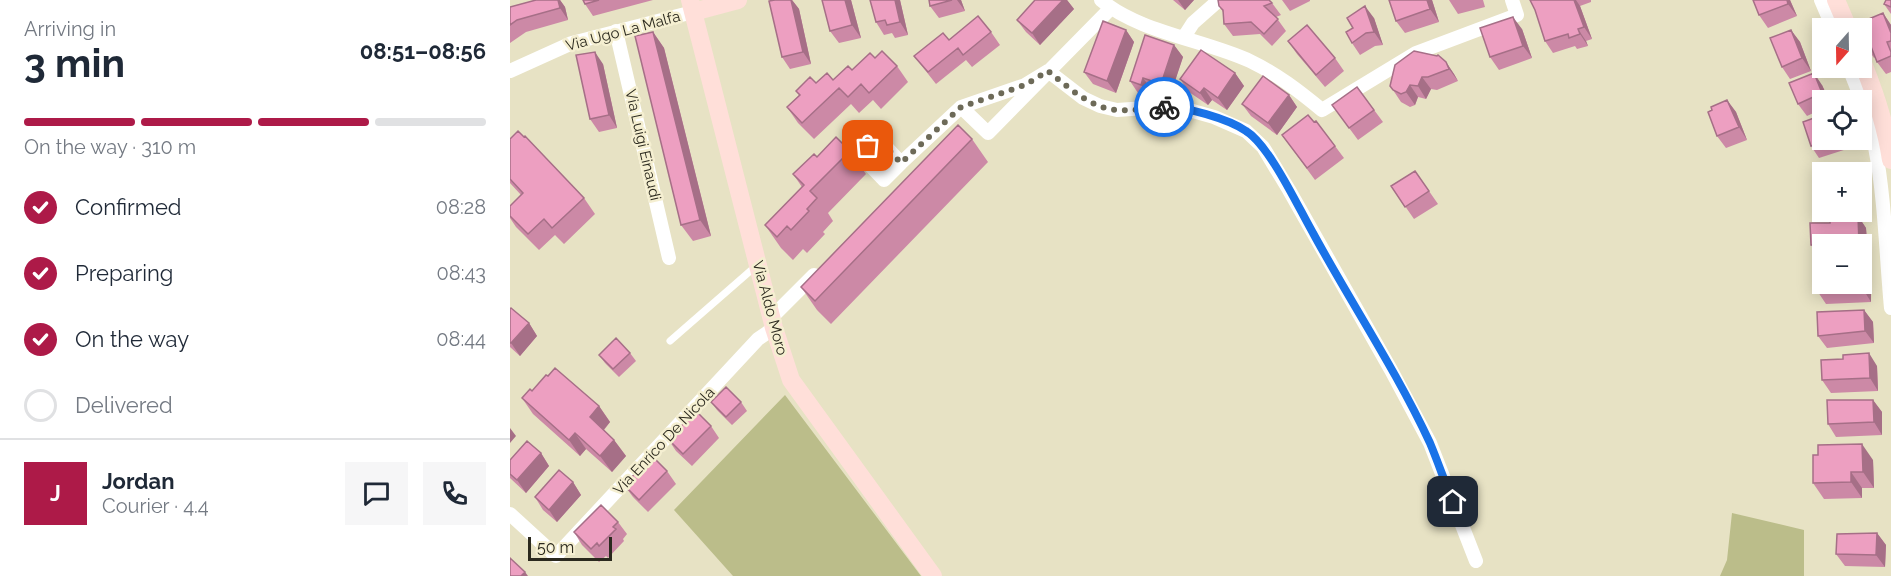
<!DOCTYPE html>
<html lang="en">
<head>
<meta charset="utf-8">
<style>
	:root { --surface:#fff; --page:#f6f6f7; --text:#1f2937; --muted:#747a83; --line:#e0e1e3; --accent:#ad1a48 }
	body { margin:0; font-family:Raleway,sans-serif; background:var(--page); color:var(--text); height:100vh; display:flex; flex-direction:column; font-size:22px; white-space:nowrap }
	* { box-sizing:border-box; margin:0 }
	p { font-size:20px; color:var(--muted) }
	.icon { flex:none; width:33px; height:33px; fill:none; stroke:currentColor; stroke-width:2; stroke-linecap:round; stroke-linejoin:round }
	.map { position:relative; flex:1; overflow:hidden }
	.side { display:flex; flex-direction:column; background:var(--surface); width:510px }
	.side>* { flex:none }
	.needle { width:39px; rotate:200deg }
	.buttons { position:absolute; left:1302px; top:18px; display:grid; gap:12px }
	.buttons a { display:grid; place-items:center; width:60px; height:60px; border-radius:0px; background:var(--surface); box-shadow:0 3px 15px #0003; font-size:30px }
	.scale { position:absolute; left:18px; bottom:15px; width:84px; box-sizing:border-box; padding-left:6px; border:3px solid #2b291e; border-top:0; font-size:16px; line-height:21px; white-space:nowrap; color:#2b291e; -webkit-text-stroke:4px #f5efd1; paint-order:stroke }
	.pin { position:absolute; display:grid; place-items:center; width:51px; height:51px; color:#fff; margin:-26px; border-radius:12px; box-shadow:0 3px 9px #0006 }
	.courier { position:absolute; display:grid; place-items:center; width:60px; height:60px; margin:-30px; border:4px solid #1a73e8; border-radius:50%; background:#fff; color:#222; box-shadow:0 2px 8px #0007 }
	.overview em { font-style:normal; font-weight:700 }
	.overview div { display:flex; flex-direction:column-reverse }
	.overview { display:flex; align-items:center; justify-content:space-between; height:102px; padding:0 24px }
	h1 { font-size:39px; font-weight:700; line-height:45px }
	.bar { display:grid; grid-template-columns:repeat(4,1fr); gap:9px 6px; align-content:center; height:72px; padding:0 24px }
	.bar i { height:8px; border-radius:4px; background:var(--line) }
	.bar .on { background:var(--accent) }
	.bar p { grid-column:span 4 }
	.line { display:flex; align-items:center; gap:15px; padding:0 24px; border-top:2px solid var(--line) }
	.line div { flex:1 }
	.round { display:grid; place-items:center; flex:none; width:63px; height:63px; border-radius:0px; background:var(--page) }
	ol { padding:0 24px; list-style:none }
	li { display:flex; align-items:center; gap:18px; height:66px }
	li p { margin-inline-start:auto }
	li .icon { padding:6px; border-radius:50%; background:var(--accent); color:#fff; stroke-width:4 }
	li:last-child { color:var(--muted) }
	li i { width:33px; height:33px; border:3px solid var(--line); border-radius:50% }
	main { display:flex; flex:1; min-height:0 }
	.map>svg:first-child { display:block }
	.green { fill:#bbbd8a }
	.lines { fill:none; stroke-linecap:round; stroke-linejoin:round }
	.lane { stroke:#fff; stroke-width:7 }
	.street { stroke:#fff; stroke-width:14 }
	.secondary { stroke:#ffdfd9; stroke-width:18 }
	.wall { fill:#cc89a6 }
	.shaded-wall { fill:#a66f87 }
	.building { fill:#ed9fc1; stroke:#a66f87; stroke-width:1.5 }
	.done { stroke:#6d6a58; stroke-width:6; stroke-dasharray:0 10.8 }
	.route { stroke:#1a73e8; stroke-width:8 }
	.labels { text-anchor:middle; stroke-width:5; stroke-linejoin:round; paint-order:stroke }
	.street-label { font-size:15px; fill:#2b291e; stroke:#f5efd1 }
</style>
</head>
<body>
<main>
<section class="side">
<div class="overview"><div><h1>3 min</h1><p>Arriving in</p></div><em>08:51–08:56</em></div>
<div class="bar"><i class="on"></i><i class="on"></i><i class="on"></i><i></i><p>On the way · 310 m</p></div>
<ol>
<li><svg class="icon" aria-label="check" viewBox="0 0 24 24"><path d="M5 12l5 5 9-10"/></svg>Confirmed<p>08:28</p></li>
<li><svg class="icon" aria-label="check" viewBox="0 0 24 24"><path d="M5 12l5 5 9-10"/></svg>Preparing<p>08:43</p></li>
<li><svg class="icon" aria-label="check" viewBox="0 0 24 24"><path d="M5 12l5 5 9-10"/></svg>On the way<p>08:44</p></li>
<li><i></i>Delivered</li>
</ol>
<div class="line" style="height:108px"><b class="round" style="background:var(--accent);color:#fff">J</b><div><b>Jordan</b><p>Courier · 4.4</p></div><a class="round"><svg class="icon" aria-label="chat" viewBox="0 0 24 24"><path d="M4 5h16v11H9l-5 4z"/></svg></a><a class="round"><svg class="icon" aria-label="phone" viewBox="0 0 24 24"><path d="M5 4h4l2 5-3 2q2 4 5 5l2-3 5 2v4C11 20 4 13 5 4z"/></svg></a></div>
</section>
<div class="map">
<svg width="1381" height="576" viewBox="0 0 1381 576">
	<rect width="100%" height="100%" fill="#e7e2c4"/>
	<path class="green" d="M275 395 411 576H223L164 510Z
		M1222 513 1294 530V576H1210L1217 560Z"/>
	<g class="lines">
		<path class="lane" d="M160 341 246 266"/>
		<path class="street" d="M591 0C628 32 695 40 740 61 767 74 789 91 812 110L906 53 1007 15 1002 0
			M1311 0 1323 28
			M106 31 159 258
			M674 37 683 23 709 0
			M1339 68C1349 93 1360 119 1365 147 1375 199 1376 255 1381 308
			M0 71 62 43 183 12
			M451 107 515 85 538 71 573 98 590 106 607 110 665 106 704 117 736 131 753 147 779 190 881 370 920 443 966 561
			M391 163 374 180 349 154 367 137 391 163 451 107 478 133 601 8
			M261 318 304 275
			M0 514 46 556 248 339 264 328"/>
		<path class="secondary" d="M180 0 264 328 281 380 423 576
			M1326 0 1338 28
			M183 12 228 0
			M1352 61C1365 93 1376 125 1381 160"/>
	</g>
	<path class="wall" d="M26 0H50L55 7 58 20 16 32 0 43V7Z
		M73 0H143L83 16 75 4Z
		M265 0H282L289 9 301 64 280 69 272 57Z
		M341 0 351 38 329 43 320 31Z
		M360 0H390L398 35 385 38 382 33 374 35 366 22Z
		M419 0H451L455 11 429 18 420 6Z
		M525 0H557L564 9 530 45 516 32 507 20Z
		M663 0H684L675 10Z
		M772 0H800V1L780 11Z
		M922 0 929 22 895 33 886 21Z
		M939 0H973L975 7 948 14Z
		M1020 0H1081V2L1070 6 1082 39 1076 41 1078 46 1067 49 1065 46 1043 53 1035 41 1025 10Z
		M1243 0H1280L1287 16 1258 28 1249 15Z
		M1381 0V14L1374 4Z
		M762 3 771 15 766 17 776 31 762 46 750 34 723 36 714 24 713 12 709 6Z
		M1373 13 1381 25V72L1376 74 1367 62 1365 57 1364 58 1356 46Z
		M864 18 873 45 865 46 850 55 842 43Z
		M1012 29 1022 58 989 70 980 57Z
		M616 30 624 42 606 93 583 84 574 72Z
		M1281 30 1290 42 1301 71 1280 79 1272 67Z
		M143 32 154 48 201 236 183 241 171 225Z
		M481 32 490 45 462 67 456 60 426 84 404 56 439 40Z
		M778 41 825 58 834 71 815 87 787 54Z
		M664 45 673 57 660 96 642 90 640 97 628 93 620 81Z
		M365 58 387 66 398 82 371 109 363 100 349 113 341 104 304 139 288 123 277 107 289 95 286 91 323 80Z
		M936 62 944 74 948 81 927 90 921 89 916 99 908 97 905 105 900 107 891 102 883 90Z
		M93 64 107 128 89 132 80 119Z
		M725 73 734 86 717 110 702 100 698 105 679 92 670 79Z
		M1312 85 1319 100H1312V109L1297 116 1288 104Z
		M847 87 873 122 848 140 822 105Z
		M779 95 787 107 767 135 741 116 732 104Z
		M1217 100 1226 112 1237 140 1216 148 1207 136 1202 110Z
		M804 122 825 146 834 158 805 180 772 135Z
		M0 139 74 198 85 214 54 244 45 235 29 250 6 227 0 218V206L11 195 0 183Z
		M462 139 478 162 321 324 307 310 291 287Z
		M1312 140H1337L1340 148 1309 158 1301 146Z
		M340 151 356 174 318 213 323 221 313 232 315 234 297 253 293 249 283 260 271 248 255 225 292 187 283 174 307 157Z
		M905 171 928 204 904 219 881 186Z
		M1348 216 1356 228 1358 256H1352V244H1312V258H1310L1301 245 1320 223Z
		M1361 275V302L1316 304 1308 292Z
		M0 309 19 323 27 336 10 356 0 347Z
		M1354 310 1363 322 1364 343 1317 348 1308 336Z
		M120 353 126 361 109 377 95 363 89 355Z
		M1333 359 1367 366 1368 391 1321 393 1312 380Z
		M22 391 89 406 100 422 94 430 104 440 116 456 102 472 76 449 70 456 23 414 12 398Z
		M1363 400 1372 412V435L1326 437 1318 424Z
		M201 402H231L237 411 222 425 207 410Z
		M201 426 209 438 182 466 166 451 158 439Z
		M31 453 39 466 16 493 0 478V460Z
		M1363 460 1364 488H1352V498L1314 499 1303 483Z
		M157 471 166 484 138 512 123 497 114 485Z
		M63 482 71 495 47 522 33 510 25 497Z
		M108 522 117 534 113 539 114 541 98 558 96 556 89 562 72 545 64 532Z
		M1367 533 1376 545 1375 567 1335 566 1326 554Z"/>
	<path class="shaded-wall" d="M48 0H50L55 7 58 20 50 8Z
		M281 0H282L289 9 301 64 293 52Z
		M335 0H341L351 38 342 25Z
		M385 0H390L398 35 390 22Z
		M447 0H451L455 11Z
		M553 0H557L564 9 530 45 522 33Z
		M668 0H684L675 10Z
		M917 0H922L929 22 920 9Z
		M1064 0H1066L1070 6 1082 39 1074 27Z
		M1277 0H1280L1287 16 1278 4Z
		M855 6 864 18 873 45 864 32Z
		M1373 13 1381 25V33Z
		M1003 17 1012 29 1022 58 1013 46Z
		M1068 29 1076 41 1078 46 1070 34Z
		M616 30 624 42 606 93 597 81Z
		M1281 30 1290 42 1301 71 1292 58Z
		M143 32 154 48 201 236 190 220Z
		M664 45 673 57 660 96 651 84Z
		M85 52 93 64 107 128 99 115Z
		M936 62 944 74 948 81 939 69Z
		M725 73 734 86 717 110 708 98Z
		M1304 73 1312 85 1319 100H1318L1312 93Z
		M912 77 921 89 916 99 908 86Z
		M633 78 642 90 640 97 631 85Z
		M900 85 908 97 905 105 896 92Z
		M694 88 702 100 698 105 690 93Z
		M779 95 787 107 767 135 758 123Z
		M1217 100 1226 112 1237 140 1229 127Z
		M1334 140H1337L1340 148Z
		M1352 180 1353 183 1354 210 1352 207Z
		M1348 216 1356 228 1358 256 1352 246V244L1349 243Z
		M1352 263 1361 275V302L1353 289Z
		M1354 310 1363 322 1364 343 1355 331Z
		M19 323 27 336 10 356 1 343Z
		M1359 353 1367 366 1368 391 1360 378Z
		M1363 400 1372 412V435L1364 422Z
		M89 406 100 422 91 433 80 417Z
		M0 428 6 436 0 443Z
		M65 433 76 449 70 456 59 440Z
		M104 440 116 456 102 472 90 456Z
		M1352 444 1363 460 1364 488 1353 472Z
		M31 453 39 466 16 493 7 480Z
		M1341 472 1352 488V498L1341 482Z
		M63 482 71 495 47 522 39 510Z
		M1367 533 1376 545 1375 567 1366 555Z
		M15 572 18 576H11Z"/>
	<path class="building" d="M26 0H48L50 8 7 20 0 25V7Z
		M73 0H89L75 4Z
		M265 0H281L293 52 272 57 259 1Z
		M312 0H335L342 25 320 31Z
		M360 0H385L390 22 377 25 375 20 366 22Z
		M419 0H442L420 6Z
		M525 0H553L522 33 507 20Z
		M708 0H759L762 3 754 6 768 19 754 34 741 22 714 24 713 10 709 6Z
		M879 0H917L920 9 886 21Z
		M1020 0H1064L1074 27 1068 29 1070 34 1059 38 1058 34 1035 41 1025 10Z
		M1243 0H1277L1278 4 1249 15Z
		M1376 0H1381V7L1374 4Z
		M855 6 864 32 856 33 842 43 836 32 843 28 837 18Z
		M1373 13 1381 33V41L1377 42 1381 52V56L1367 62 1360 44 1356 46 1352 35V28H1349L1347 24Z
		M468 16 481 32 453 55 448 48 418 72 404 56 433 33 439 40Z
		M1003 17 1013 46 980 57 970 28Z
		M593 21 616 30 597 81 574 72Z
		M797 25 825 58 806 75 778 41Z
		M1281 30 1292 58 1272 67 1260 38Z
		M143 32 190 220 171 225 125 36Z
		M635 35 664 45 651 84 633 78 631 85 620 81Z
		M691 50 725 73 708 98 694 88 690 93 670 79Z
		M372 51 387 66 359 93 351 84 338 97 329 88 292 123 277 107 290 95 286 91 300 77 306 83 317 73 323 80 338 66 342 70 360 53 365 58Z
		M904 51 927 56 928 55 936 62 939 69 918 77H912L908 86 900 85 896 92 891 94 883 90 880 86 885 65Z
		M85 52 99 115 80 119 66 55Z
		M1304 73 1312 93 1288 104 1279 83Z
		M753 76 779 95 758 123 732 104Z
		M847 87 864 110 839 128 822 105Z
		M1217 100 1229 127 1207 136 1198 112 1202 110 1201 107Z
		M798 115 804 122 806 121 825 146 797 168 772 135Z
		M1312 115V140H1319L1301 146 1293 122Z
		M448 125 462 139 305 301 291 287Z
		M8 131 14 137 15 136 74 198 42 228 34 219 18 234 0 216V206L13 193 0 179V139Z
		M326 137 340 151 300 191 307 198 297 209 299 211 281 230 277 226 267 237 255 225 294 185 283 174 304 154 307 157Z
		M1345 170V172H1321V171Z
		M905 171 919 191 895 207 881 186Z
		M1348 216 1349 243 1301 245 1300 223H1320V217Z
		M1352 263 1353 289 1308 292 1307 264H1312V284H1352Z
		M1 308 19 323 1 343H0V309Z
		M1354 310 1355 331 1308 336 1307 312Z
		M106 338 120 353 103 369 89 355Z
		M1359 353 1360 378 1312 380 1311 360 1333 359V355Z
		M45 368 89 406 80 417 104 440 90 456 65 433 59 440 12 398 20 389 22 391 36 375 38 376Z
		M216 387 231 402 216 417 201 402Z
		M1317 400H1363L1364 422 1318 424Z
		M186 411 201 426 173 454 158 439Z
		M17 441 31 453 7 480 0 474V460Z
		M1352 444 1353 472H1341V482L1303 483V455H1308V445Z
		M142 456 157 471 129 500 114 485Z
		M49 470 63 482 39 510 25 497Z
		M91 505 108 522 103 527 106 529 89 546 87 543 81 549 64 532Z
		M1367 533 1366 555 1326 554 1327 534Z
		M0 558 15 572 11 576H0Z"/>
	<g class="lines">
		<path class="done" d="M358 146 367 137 391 163 451 107 515 85 538 71C558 87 580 108 607 110 622 111 639 108 654 107"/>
		<path class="route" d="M654 107C674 106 719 119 736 131 760 146 788 207 803 233 841 303 886 370 920 443 928 462 935 483 943 502"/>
	</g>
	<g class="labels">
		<g class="street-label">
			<text transform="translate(113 31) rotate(-15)" y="5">Via Ugo La Malfa</text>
			<text transform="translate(133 145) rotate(77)" y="5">Via Luigi Einaudi</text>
			<text transform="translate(260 308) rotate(75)" y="5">Via Aldo Moro</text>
			<text transform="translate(154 441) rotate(-47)" y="5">Via Enrico De Nicola</text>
		</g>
	</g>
</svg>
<div class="buttons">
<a><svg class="needle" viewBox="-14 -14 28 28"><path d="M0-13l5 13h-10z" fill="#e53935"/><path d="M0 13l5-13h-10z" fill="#747a83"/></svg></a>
<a><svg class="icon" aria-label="locate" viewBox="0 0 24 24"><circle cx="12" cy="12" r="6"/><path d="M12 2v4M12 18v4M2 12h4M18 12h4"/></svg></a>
<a>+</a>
<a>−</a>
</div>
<div class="scale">50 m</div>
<div class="pin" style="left:358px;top:146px;background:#ea580c"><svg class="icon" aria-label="bag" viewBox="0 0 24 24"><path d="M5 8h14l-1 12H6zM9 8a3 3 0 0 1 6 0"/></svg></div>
<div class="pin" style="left:943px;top:502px;background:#1f2937"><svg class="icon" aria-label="home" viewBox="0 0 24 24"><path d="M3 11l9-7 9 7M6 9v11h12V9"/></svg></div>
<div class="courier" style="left:654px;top:107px"><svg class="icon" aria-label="bike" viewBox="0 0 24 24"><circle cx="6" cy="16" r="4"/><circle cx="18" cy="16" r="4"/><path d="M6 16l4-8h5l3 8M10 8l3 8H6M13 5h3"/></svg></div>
</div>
</main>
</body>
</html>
